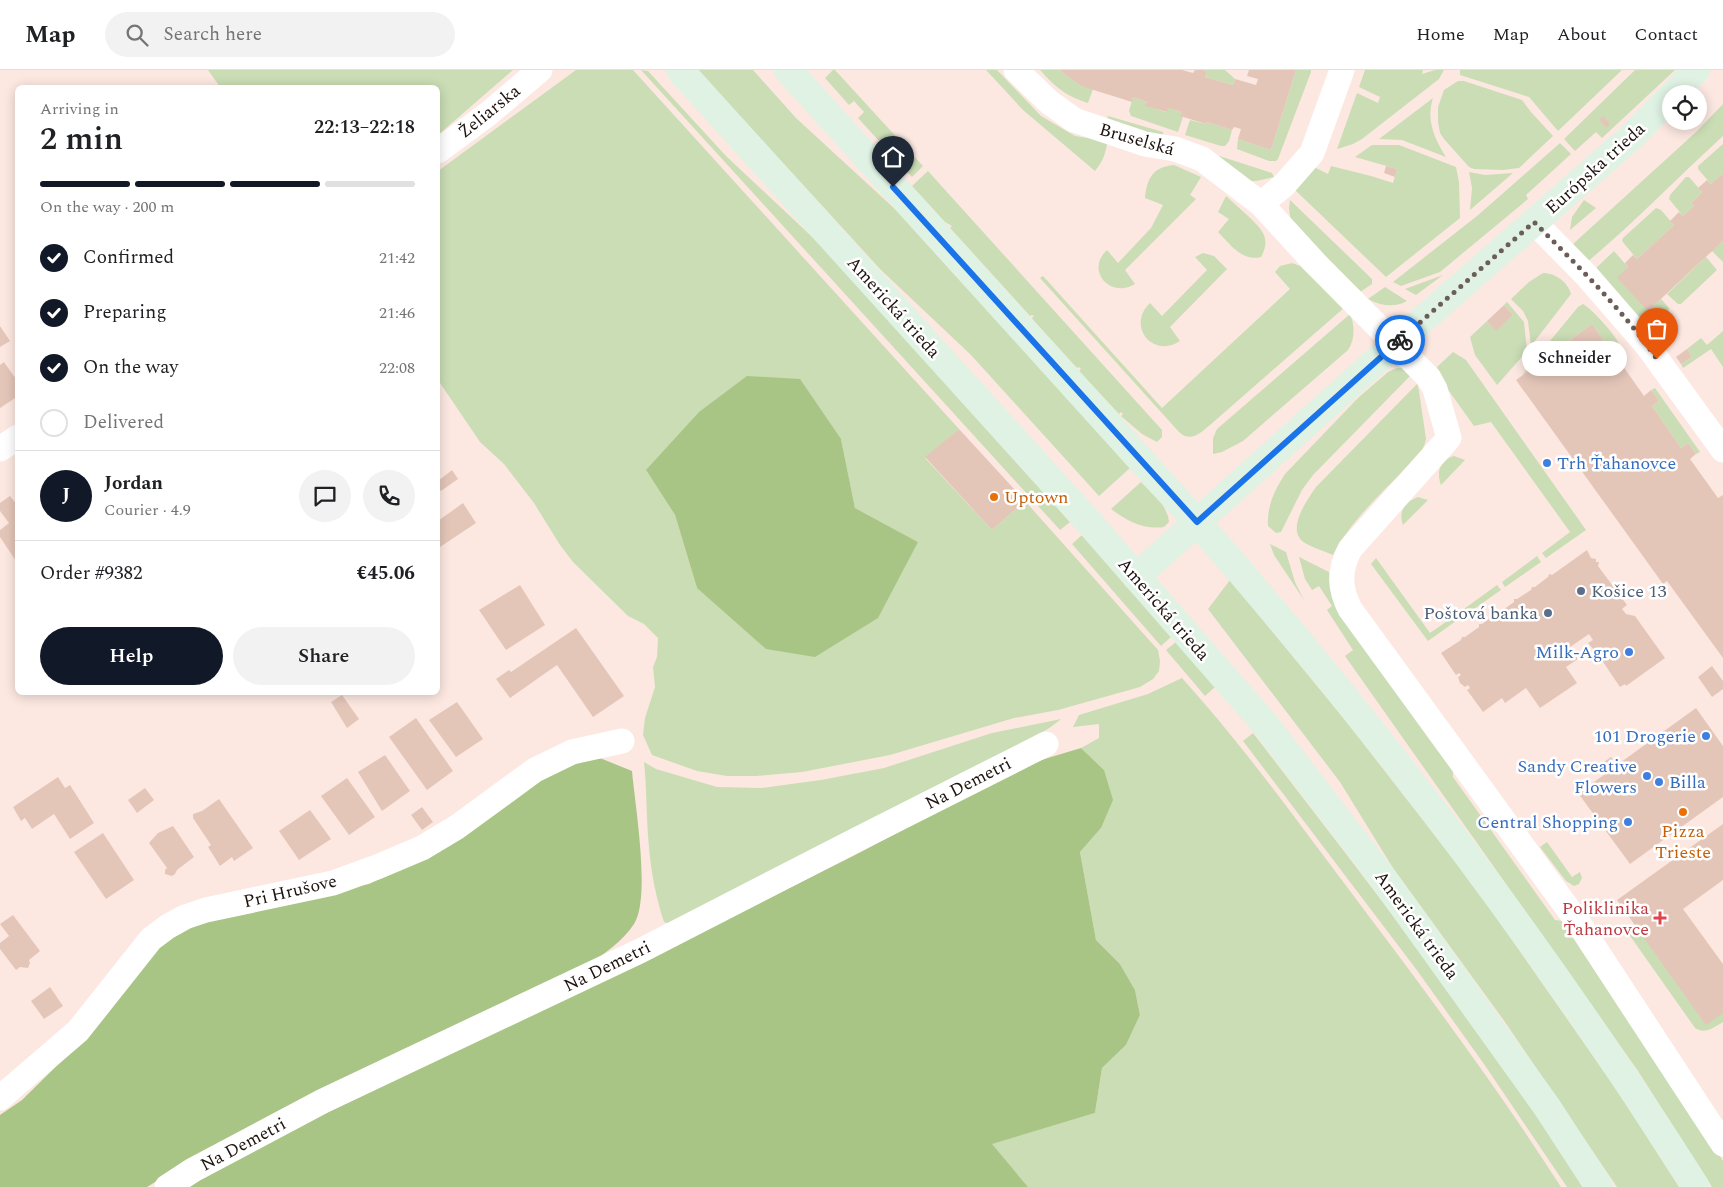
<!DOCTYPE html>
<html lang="en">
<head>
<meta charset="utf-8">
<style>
	:root { --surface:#fff; --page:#f2f2f2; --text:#202124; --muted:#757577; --line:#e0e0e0; --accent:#111827 }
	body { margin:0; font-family:Spectral,serif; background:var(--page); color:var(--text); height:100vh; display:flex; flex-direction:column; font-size:19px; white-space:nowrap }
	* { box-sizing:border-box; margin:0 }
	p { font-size:16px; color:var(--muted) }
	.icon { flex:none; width:28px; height:28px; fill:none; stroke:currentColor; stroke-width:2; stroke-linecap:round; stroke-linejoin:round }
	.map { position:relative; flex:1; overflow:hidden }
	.details { position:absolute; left:15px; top:15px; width:425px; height:610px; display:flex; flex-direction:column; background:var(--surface); border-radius:8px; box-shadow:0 2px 12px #0003 }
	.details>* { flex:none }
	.buttons { position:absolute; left:1662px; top:15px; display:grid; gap:10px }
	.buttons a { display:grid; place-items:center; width:45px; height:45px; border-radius:50%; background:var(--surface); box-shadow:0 2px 12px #0003; font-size:25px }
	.pin { position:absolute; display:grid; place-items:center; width:42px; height:42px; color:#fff; margin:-51px -21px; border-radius:50% 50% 50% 0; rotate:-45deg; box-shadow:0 0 5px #0007 }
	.pin .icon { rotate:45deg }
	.courier { position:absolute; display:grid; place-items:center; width:50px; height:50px; margin:-25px; border:4px solid #1a73e8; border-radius:50%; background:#fff; color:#222; box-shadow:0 1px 6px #0007 }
	.bubble { position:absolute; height:35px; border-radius:18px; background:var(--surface); box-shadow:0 2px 12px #0003; font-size:16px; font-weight:600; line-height:35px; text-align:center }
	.overview em { font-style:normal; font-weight:600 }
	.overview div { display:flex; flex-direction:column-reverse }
	.overview { display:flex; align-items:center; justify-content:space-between; height:85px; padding:0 25px }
	h1 { font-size:32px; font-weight:600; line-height:38px }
	.bar { display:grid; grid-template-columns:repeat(4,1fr); gap:8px 5px; align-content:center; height:60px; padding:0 25px }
	.bar i { height:6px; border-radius:4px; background:var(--line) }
	.bar .selected { background:var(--accent) }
	.bar p { grid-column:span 4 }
	.line { display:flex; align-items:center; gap:12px; padding:0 25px; border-top:1px solid var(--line) }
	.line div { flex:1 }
	.round { display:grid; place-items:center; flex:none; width:52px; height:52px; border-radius:26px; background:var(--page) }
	ol { padding:0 25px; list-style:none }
	li { display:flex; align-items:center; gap:15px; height:55px }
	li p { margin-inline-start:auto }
	li .icon { padding:5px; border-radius:50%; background:var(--accent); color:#fff; stroke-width:4 }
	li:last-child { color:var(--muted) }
	li i { width:28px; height:28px; border:2px solid var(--line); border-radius:50% }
	.cta { display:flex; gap:10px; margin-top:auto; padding:10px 25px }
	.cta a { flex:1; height:58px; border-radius:30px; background:var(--accent); color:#fff; font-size:20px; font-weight:600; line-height:58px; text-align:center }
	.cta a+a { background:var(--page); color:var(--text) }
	header { display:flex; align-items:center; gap:30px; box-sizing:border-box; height:70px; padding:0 25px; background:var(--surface); border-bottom:1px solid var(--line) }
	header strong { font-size:24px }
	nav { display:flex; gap:28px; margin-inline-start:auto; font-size:18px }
	.search { width:350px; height:45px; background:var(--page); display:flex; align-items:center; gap:12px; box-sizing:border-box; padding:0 18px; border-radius:28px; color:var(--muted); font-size:19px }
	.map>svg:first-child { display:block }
	.green { fill:#caddb5; fill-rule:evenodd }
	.forest { fill:#a9c586 }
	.building { fill:#e4c6b9 }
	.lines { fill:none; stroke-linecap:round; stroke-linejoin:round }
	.street { stroke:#fff; stroke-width:25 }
	.secondary { stroke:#dff2e3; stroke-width:28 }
	.done { stroke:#6b5d58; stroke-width:5; stroke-dasharray:0 9 }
	.route { stroke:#1a73e8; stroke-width:6 }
	.shop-dot { fill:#3f7fe0; stroke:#fff; stroke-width:2 }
	.food-dot { fill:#e8710a; stroke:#fff; stroke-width:2 }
	.service-dot { fill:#5c6f8a; stroke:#fff; stroke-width:2 }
	.health-dot { fill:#e0444e; stroke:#fff; stroke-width:2 }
	.labels { text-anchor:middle; stroke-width:5; stroke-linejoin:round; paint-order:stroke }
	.street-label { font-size:18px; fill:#1d120e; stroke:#fff }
	.shop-label { font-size:18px; fill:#366cbe; stroke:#fff; text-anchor:end }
	.food-label { font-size:18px; fill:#c56008; stroke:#fff; text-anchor:start }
	.service-label { font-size:18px; fill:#4e5e75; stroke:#fff; text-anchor:start }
	.health-label { font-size:18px; fill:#be3a42; stroke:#fff; text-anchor:end }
</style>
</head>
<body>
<header>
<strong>Map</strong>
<div class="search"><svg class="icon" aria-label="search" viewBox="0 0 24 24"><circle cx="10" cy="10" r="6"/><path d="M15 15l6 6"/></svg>Search here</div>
<nav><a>Home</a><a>Map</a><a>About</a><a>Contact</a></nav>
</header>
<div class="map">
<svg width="1723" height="1117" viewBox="0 0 1723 1117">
	<rect width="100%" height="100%" fill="#fce8e1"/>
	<path class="green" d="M208 0H513L438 65V18L220 17Z
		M576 0H633L959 359 925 388 992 460 1025 431 1158 580 1160 591 1159 601 1153 609 1140 617 1058 640 1014 648 890 685 802 702 756 706H727L697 701 652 685 643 665 645 648 655 617 653 597 657 587 658 568 644 554 628 546 573 492 560 475 534 433 504 394 480 372 438 310V101ZM841 369 855 438 918 472 697 518 675 445 646 400Z
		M641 0 648 1 726 86 825 179 1070 452 1060 460Z
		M698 0H753L796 48 896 140 1130 398 1099 426 971 285 880 199Z
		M833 0H835L923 96 912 107 858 48 864 42 854 31 849 35 825 8Z
		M986 0H997L1041 46 1075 66 1088 68 1107 74C1105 86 1102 92 1095 101L1023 40Z
		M1040 0H1059L1081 16 1093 19 1088 33C1066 26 1055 17 1040 0Z
		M1205 0H1225L1235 9 1233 15 1205 7 1207 1Z
		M1296 0H1311V2L1278 89 1276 91H1269L1237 79 1238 69 1271 80Z
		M1365 0H1423L1422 4 1435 0H1444L1439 9 1362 69 1353 74 1337 79 1357 23 1378 33 1380 27 1359 17Z
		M1460 0H1622L1558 61 1529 27 1460 5Z
		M1635 0H1675L1602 68 1596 62 1575 81 1564 69Z
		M1458 11H1464L1522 30 1531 42 1553 66 1519 98 1503 100 1474 99 1469 97 1444 69 1440 63 1438 52V37L1444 20Z
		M1133 27 1147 32 1146 36 1166 42 1168 38 1182 42 1181 46 1183 47 1178 62 1131 46 1129 41Z
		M1433 28C1426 50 1434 68 1446 87L1402 70 1379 69Z
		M1723 34V66C1677 108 1634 153 1586 193L1573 174 1696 62Z
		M1108 46 1163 62V69L1107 51Z
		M1190 50 1206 54 1207 52 1232 60 1229 71 1225 76H1221L1185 65Z
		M1560 73 1571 84 1526 125 1528 129 1440 202 1401 216 1393 212 1477 146Z
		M1723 74V103L1711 114 1698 99V96Z
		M1372 75H1399L1456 97 1459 112 1460 148 1386 207 1294 119 1310 95 1328 104 1331 96 1371 106 1393 113 1397 99 1355 87Z
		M1204 81 1272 103 1274 107 1256 111H1249Z
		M1174 95 1201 107 1190 125 1196 129 1125 200 1135 214C1110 229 1085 200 1107 180L1118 193 1151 158 1163 135 1145 128C1147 108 1153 97 1174 95Z
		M928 101 1162 360V367L1157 372 1142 364 1121 346 1123 344 1121 342 1119 344 1079 301 1081 299 1079 297 1077 298 1033 250 1032 248 1034 246 1032 245 1030 246 950 158 952 156 945 152 912 116Z
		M1469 102 1485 105 1513 103 1470 140 1472 118Z
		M1686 107H1689L1702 122 1691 133 1694 136 1683 146 1669 129 1670 125Z
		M1226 126C1233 132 1240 139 1247 145 1261 159 1272 167 1261 187 1242 192 1230 174 1218 162L1229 149 1218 142Z
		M1290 130 1372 209V214L1360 222 1291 153 1289 138Z
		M1584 130 1596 138 1570 160 1572 147Z
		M1656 138 1661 140 1674 155 1637 189 1622 171 1623 168Z
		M1723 171V192L1712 181Z
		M1614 181 1628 197 1648 241 1661 229 1669 238 1668 243 1656 253 1645 252 1639 248 1594 200Z
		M1203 183 1214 186 1227 199 1170 257 1180 271C1153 289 1126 256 1150 233L1162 246 1207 200 1195 187Z
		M1706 187 1717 200 1681 234H1678L1667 224Z
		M1292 193 1300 196 1345 237 1210 355C1200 363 1191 373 1179 362L1040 208 1043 206 1162 338 1290 219 1275 202 1280 196Z
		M1543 203C1555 203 1568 212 1571 224L1531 276 1528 251 1523 241 1511 229 1529 212Z
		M1443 205 1416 225 1405 219Z
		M1385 217 1407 231C1395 238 1381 236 1368 229Z
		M1507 232 1524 252 1527 281 1497 315 1475 285 1470 267 1487 251 1496 260 1513 245 1504 235Z
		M1583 234C1592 239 1622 271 1622 281L1614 270 1607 275 1592 254 1522 305 1578 237Z
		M1350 244C1355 255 1355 270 1348 280L1243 371 1222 382 1213 384V368L1217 359Z
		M1723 261V297L1711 279 1683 298 1681 294 1692 287 1687 279 1701 268 1707 275Z
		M1453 282 1466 290 1586 460 1546 488 1542 483 1570 462 1491 352 1474 356 1439 307 1437 297Z
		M1397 298H1402L1412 304 1313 405 1302 420 1281 462 1276 463 1268 456C1267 436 1274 421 1285 404L1358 328 1388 302Z
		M1417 314 1419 321 1426 369 1424 376 1420 384C1392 413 1350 450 1333 485 1324 481 1307 476 1301 470 1288 456 1308 429 1316 417Z
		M1655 318 1700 382 1696 384 1688 373 1681 378 1652 336 1659 331 1651 320Z
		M1454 386 1465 390 1441 415C1436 402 1440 390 1454 386Z
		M1141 412 1163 435 1168 446 1169 452 1164 457C1144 460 1127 451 1111 439Z
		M1418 427 1428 430 1403 455C1398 441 1405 432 1418 427Z
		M1082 465 1172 566 1161 576 1072 474Z
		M1270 474 1286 482 1295 512 1304 530 1274 485Z
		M1537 486 1541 492 1505 517 1502 512Z
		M1299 487 1329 502 1330 519 1453 695V707L1555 850 1564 851 1628 938 1723 1091V1117H1712L1638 1001 1345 586 1353 580 1327 540 1332 536 1319 516 1312 520 1305 509Z
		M1376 488 1430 563 1453 547 1456 551 1428 571 1371 494Z
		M1230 510 1345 650 1475 817 1616 1019 1679 1117H1617L1505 952 1393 798 1340 712 1208 539Z
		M1497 515 1501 520 1461 548 1457 544Z
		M1176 572 1215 617 1205 626 1166 580Z
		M1182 608C1239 671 1290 741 1341 809 1417 910 1493 1011 1561 1117H1028L991 1074 1095 1043 1102 998 1126 975 1140 945 1135 920 1120 894 1096 870 1080 782 1101 758 1104 700 1081 678 1099 668V654L1073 657 1079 645 1148 624Z
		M1061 649C1038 669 1006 678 981 695L671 854 664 852C656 828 651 802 649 777 646 748 647 720 644 692L656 699 717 717 762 718 821 710 884 698 992 663Z
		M1253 663C1367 811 1483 959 1584 1117H1567L1484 994 1416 899 1243 671Z
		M1547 772 1572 807 1580 802 1582 808 1579 814 1574 816 1566 811 1540 777Z
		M1636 857 1723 943V952C1714 957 1705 965 1695 958L1628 863Z"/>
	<path class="forest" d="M747 306 800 309 841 369 855 438 918 472 878 548 815 587 766 579 697 518 675 445 646 400 699 342Z
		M1081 678 1104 700 1113 730 1101 758 1080 782 1096 870 1120 894 1135 920 1140 945 1126 975 1102 998 1095 1043 992 1074 1028 1117H187L324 1044 656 885 857 784 1028 694Z
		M579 688H600L632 701C635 735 651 828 634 854 622 872 605 883 588 895L193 1089 147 1117H0V1045L22 1030 85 968 167 867 227 843 369 814 413 793 536 708Z"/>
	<path class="building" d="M1059 0H1182L1193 3 1195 0H1204L1207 1 1205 7 1233 15 1235 9 1256 15 1258 9 1247 6 1249 0H1296L1271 80 1238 69 1241 59 1234 57 1232 60 1207 52 1206 54 1180 46 1182 42 1168 38 1167 42 1145 36 1147 32 1133 27 1132 32 1081 16Z
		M1603 46 1610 54 1607 58 1599 50Z
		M1386 96 1397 99 1395 107 1384 103Z
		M1723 103V171L1648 241 1617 208 1628 197 1625 193 1633 185 1637 189 1674 155 1670 151 1679 142 1683 146 1694 136 1691 133 1702 122 1698 118 1707 110 1711 114Z
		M1504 235 1513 245 1496 261 1487 251Z
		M1592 254 1607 275 1614 270 1622 281 1615 286 1620 292 1644 326 1651 320 1659 331 1652 336 1681 378 1688 373 1696 384 1690 389 1718 428 1723 425V588L1667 511 1663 514 1516 310Z
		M0 256 10 271 0 277Z
		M1687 279 1692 287 1681 294 1676 287Z
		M4 292 18 312V326L0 338V295Z
		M959 359 1025 431 992 460 925 387Z
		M452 400 458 409 441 421 438 418V411Z
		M10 426 18 436 16 491 0 467V460L9 453 0 441V433Z
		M463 433 476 453 440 477 438 474V451Z
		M1587 480 1591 488 1596 489V492H1599L1598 496 1627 535 1622 539 1626 544 1635 546 1665 588 1626 616 1625 614 1620 617 1601 589 1605 586 1599 578 1595 581 1588 573 1593 570 1589 564 1570 577 1578 589 1566 597 1577 613 1540 638 1526 618 1505 633 1502 628 1483 642 1467 620 1470 618 1468 615 1465 617 1460 613 1458 607 1461 605 1459 603 1456 605 1441 583 1461 570 1462 567H1465L1479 557V554H1482L1496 544 1497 542H1500L1514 532V529H1517L1531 520 1532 517H1535L1548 507 1549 504 1552 505Z
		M520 515 545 555 506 580 479 540Z
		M576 558 624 626 593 647 557 595 510 628 496 609 509 600 511 602Z
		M1712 596 1723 611V619L1712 627 1698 607Z
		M342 625 359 649 347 658 331 632Z
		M457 632 483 669 456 687 429 650Z
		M1696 638 1723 676V727L1630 794 1578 723 1611 700 1604 692 1611 687 1617 695Z
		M416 648 453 701 427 720 389 667Z
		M385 685 410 721 382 741 358 702Z
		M58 707 65 718 70 715 94 753 70 769 54 744 32 759 25 748 21 751 13 737Z
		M347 708 375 747 349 765 321 726Z
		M145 718 154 730 137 743 128 730Z
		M219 729 253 778 234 791 232 787 220 796 208 777 211 775 193 748V744L202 741Z
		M422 737 433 752 422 760 411 745Z
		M310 740 331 769 299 790 279 761Z
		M1723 754V810L1683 839 1723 894V943L1706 955 1617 830Z
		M173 756 194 787 177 800 175 804 172 806 165 804V800L167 798 149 773 158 763Z
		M103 763 134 810 106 829 74 782Z
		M13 845 40 881 29 890 30 893 28 898 20 897 16 900 0 879V873L9 866 0 854Z
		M50 917 63 936 44 949 31 931Z"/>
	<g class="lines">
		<path class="street" d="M1016 0 1049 32 1074 50 1145 74 1175 79 1202 89 1223 105 1261 134 1315 193 1429 308 1435 319 1449 368 1350 479C1339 500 1339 518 1350 539L1577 851 1723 1074
			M438 81 488 44 540 0
			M1261 134 1284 115 1312 83 1342 0
			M1534 152 1587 206 1646 274 1723 380
			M0 379 18 367
			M0 1028 78 961 151 869 167 857 185 847 206 840 333 813 377 797 422 778 457 757 535 700 572 682 622 671
			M167 1117 193 1100 323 1031 642 880 854 771 1046 674"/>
		<path class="secondary" d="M680 0 1086 449 1265 654 1380 804 1547 1037 1599 1117
			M788 0 1197 452C1379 659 1548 884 1696 1117
			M1674 24 1696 0
			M1136 507 1396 273 1631 67 1671 27"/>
	</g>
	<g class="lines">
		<path class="done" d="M1400 270 1534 152C1577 195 1622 239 1657 289"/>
		<path class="route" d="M893 117 1197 452 1400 270"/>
	</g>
	<g class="shop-dot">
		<circle cx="1547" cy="393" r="5"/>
		<circle cx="1629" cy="582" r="5"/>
		<circle cx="1706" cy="666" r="5"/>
		<circle cx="1647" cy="706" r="5"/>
		<circle cx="1659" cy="712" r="5"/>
		<circle cx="1628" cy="752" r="5"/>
	</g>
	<g class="food-dot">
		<circle cx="994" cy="427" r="5"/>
		<circle cx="1683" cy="742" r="5"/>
	</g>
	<g class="service-dot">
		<circle cx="1581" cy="521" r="5"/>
		<circle cx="1548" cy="543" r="5"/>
	</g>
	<path class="health-dot" d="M1657.5 840.5h5v5h5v5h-5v5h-5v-5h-5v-5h5z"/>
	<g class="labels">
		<g class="street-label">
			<text transform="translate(489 41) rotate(-39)" y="6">Želiarska</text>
			<text transform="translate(1137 69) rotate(16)" y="6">Bruselská</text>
			<text transform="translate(1595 98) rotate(-42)" y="6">Európska trieda</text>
			<text transform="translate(894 237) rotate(48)" y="6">Americká trieda</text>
			<text transform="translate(1164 539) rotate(49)" y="6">Americká trieda</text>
			<text transform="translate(968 713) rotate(-27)" y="6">Na Demetri</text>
			<text transform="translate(290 821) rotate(-13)" y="6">Pri Hrušove</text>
			<text transform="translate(1417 855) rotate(54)" y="6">Americká trieda</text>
			<text transform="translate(607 896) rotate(-26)" y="6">Na Demetri</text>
			<text transform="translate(243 1074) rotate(-28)" y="6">Na Demetri</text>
		</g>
		<g class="shop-label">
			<text x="1557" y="399" text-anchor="start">Trh Ťahanovce</text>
			<text x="1619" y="588">Milk-Agro</text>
			<text x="1696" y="672">101 Drogerie</text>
			<text x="1637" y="702">Sandy Creative<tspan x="1637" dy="21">Flowers</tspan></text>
			<text x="1669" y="718" text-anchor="start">Billa</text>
			<text x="1618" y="758">Central Shopping</text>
		</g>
		<g class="food-label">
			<text x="1004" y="433">Uptown</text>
			<text x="1683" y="767" text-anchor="middle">Pizza<tspan x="1683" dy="21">Trieste</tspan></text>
		</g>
		<g class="service-label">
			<text x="1591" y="527">Košice 13</text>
			<text x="1538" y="549" text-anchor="end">Poštová banka</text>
		</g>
		<g class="health-label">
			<text x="1649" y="844">Poliklinika<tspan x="1649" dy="21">Ťahanovce</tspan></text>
		</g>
	</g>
</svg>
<div class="buttons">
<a><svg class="icon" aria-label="locate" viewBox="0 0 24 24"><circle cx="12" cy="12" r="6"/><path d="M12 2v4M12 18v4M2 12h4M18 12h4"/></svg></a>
</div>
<div class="pin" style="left:1657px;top:289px;background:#ea580c"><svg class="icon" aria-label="bag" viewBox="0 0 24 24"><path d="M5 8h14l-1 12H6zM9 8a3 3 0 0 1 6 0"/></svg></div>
<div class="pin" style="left:893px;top:117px;background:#1f2937"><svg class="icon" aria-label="home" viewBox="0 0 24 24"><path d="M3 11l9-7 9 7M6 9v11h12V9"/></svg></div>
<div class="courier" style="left:1400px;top:270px"><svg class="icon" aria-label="bike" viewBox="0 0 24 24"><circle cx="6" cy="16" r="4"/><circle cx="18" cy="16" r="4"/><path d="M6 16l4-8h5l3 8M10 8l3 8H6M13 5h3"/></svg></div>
<div class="bubble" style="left:1522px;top:271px;width:105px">Schneider</div>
<section class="details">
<div class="overview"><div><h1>2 min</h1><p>Arriving in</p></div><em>22:13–22:18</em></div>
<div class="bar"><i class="selected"></i><i class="selected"></i><i class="selected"></i><i></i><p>On the way · 200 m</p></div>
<ol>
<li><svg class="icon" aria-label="check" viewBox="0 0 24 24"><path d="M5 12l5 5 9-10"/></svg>Confirmed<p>21:42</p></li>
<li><svg class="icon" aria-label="check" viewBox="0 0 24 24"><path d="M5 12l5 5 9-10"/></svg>Preparing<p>21:46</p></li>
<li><svg class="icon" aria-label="check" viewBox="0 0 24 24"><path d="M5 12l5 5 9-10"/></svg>On the way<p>22:08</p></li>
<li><i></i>Delivered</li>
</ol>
<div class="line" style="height:90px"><b class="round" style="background:var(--accent);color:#fff">J</b><div><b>Jordan</b><p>Courier · 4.9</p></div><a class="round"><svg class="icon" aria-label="chat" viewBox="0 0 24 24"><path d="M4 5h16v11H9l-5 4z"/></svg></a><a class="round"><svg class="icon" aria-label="phone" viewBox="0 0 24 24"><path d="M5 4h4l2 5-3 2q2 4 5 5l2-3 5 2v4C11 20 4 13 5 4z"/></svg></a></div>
<div class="line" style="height:65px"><div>Order #9382</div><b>€45.06</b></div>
<div class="cta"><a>Help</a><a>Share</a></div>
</section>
</div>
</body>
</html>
